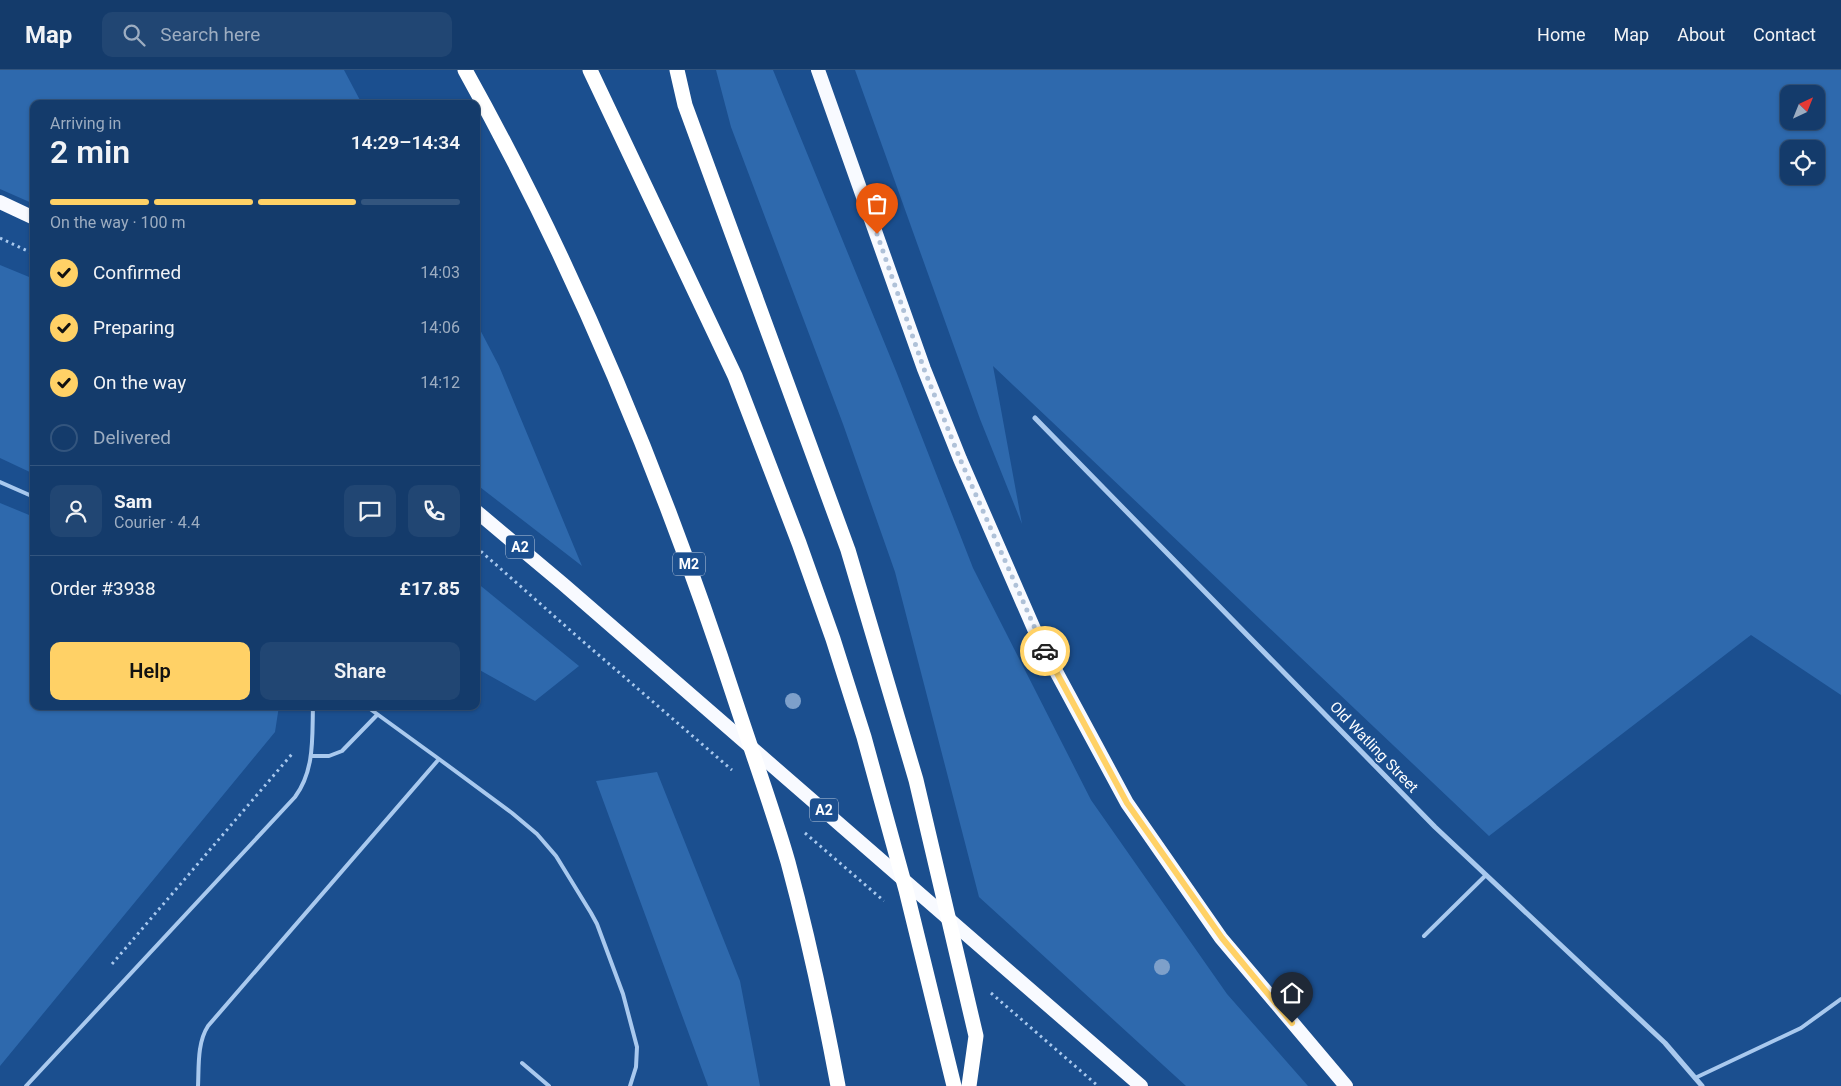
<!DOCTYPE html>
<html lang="en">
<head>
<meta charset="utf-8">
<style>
	:root { --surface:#143b6b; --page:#214673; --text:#f1f3f6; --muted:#9dadc1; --line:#33557e; --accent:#ffd166 }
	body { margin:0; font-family:Roboto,sans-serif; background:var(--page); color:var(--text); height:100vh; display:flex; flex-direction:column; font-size:19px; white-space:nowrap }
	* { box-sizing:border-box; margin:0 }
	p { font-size:16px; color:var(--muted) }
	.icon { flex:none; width:28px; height:28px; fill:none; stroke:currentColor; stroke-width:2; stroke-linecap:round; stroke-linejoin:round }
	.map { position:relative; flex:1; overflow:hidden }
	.sheet { position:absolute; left:30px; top:30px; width:450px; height:610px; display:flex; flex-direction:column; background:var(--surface); border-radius:10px; box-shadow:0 1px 4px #0004,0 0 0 1px var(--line) }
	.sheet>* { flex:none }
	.needle { width:32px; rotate:43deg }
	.tools { position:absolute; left:1780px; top:15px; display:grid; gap:10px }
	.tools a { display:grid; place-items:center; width:45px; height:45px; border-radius:10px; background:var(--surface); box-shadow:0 1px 4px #0004,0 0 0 1px var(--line); font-size:25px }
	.pin { position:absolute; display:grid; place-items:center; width:42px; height:42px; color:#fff; margin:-51px -21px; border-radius:50% 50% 50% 0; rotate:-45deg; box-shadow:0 0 5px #0007 }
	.pin .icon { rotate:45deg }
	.courier { position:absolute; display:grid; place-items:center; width:50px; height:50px; margin:-25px; border:4px solid #ffd166; border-radius:50%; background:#fff; color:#222; box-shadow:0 1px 6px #0007 }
	.summary em { font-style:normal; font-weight:600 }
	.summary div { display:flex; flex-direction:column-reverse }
	.summary { display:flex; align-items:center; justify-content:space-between; height:85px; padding:0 20px }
	h1 { font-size:32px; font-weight:600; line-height:38px }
	.bar { display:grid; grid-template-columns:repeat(4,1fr); gap:8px 5px; align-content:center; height:60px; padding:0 20px }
	.bar i { height:6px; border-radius:4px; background:var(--line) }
	.bar .selected { background:var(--accent) }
	.bar p { grid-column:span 4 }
	.line { display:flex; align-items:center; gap:12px; padding:0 20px; border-top:1px solid var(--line) }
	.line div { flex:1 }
	.round { display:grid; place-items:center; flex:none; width:52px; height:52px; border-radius:10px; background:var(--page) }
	ol { padding:0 20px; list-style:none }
	li { display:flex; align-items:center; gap:15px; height:55px }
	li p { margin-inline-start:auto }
	li .icon { padding:5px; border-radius:50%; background:var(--accent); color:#111; stroke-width:4 }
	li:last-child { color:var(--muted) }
	li i { width:28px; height:28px; border:2px solid var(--line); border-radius:50% }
	.action { display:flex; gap:10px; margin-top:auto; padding:10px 20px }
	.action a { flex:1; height:58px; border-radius:10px; background:var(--accent); color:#111; font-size:20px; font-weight:600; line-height:58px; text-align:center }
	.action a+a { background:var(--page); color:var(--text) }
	header { display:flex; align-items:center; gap:30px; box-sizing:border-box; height:70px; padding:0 25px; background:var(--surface); border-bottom:1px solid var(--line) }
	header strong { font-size:24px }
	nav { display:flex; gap:28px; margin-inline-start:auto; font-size:18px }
	.search { width:350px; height:45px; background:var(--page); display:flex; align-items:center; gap:12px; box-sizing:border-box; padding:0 18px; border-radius:10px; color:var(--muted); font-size:19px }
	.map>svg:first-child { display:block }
	.green { fill:#2e69ad; fill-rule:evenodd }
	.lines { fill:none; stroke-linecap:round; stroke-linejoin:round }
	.path { stroke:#a9c9ee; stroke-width:3; stroke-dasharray:2.5 4; stroke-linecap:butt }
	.service { stroke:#a9c9ee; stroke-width:4 }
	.minor { stroke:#a9c9ee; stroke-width:5 }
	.trunk { stroke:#f8faff; stroke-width:14 }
	.motorway { stroke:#fff; stroke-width:15 }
	.tree { fill:#7ea0ca }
	.done { stroke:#afc1d8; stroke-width:5; stroke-dasharray:0 9 }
	.route { stroke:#ffd166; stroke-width:6 }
	.labels { text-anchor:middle; stroke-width:4; stroke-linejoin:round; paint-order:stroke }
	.shield { fill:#1b4f8f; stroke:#bbcadd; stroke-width:1 }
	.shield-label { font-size:14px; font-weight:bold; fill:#fff }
	.street-label { font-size:15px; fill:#fff; stroke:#1b4f8f }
</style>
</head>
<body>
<header>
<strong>Map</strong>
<div class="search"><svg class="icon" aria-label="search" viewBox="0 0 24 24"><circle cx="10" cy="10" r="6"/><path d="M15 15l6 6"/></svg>Search here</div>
<nav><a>Home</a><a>Map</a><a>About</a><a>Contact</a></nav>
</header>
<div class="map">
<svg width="1841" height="1016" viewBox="0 0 1841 1016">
	<rect width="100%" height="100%" fill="#1b4f8f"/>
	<path class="green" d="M0 0H344L362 34H34V134L0 119Z
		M716 0H773L896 301 973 498 1091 730 1227 924 1308 1016H1186L979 827 895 502 843 354 731 57Z
		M855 0H1841V625L1751 565 1489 766 993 296 1022 454 980 349ZM1789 24H1816V51H1789ZM1789 79H1816V106H1789Z
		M0 195 34 209V404L0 388Z
		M476 252 499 296 582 496 476 414Z
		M0 433 34 447V636H279L275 662 0 996Z
		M476 512 579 596 535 631 476 598Z
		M657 702 740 911 760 1016H708L596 711Z"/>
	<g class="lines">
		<path class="path" d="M0 168 34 184
			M476 477 579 568 732 700
			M805 763 884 831
			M112 894 292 684
			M991 923 1098 1016"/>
		<path class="service" d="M0 412 34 427
			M311 686H329L342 681 377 645
			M439 689 512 743 537 764 556 786 591 843 597 854 623 924 637 977 636 997 630 1016
			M1424 866 1486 805
			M522 993 549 1016
			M1695 1008 1801 958 1841 929
			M26 1016 295 727C315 700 312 667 313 636
			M198 1016C199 997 197 973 208 956L439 689 366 636"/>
		<path class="minor" d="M1035 348 1435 757 1665 973 1702 1016"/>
		<path class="trunk" d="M818 0 924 299 960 389 1038 568 1127 733 1221 868 1346 1016
			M0 132 34 148
			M476 441 563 514 1141 1016"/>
		<path class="motorway" d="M465 0C578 202 666 417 737 636 754 688 773 740 788 792 808 866 824 941 838 1016
			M590 0 735 306 799 473 833 569 864 667 906 820 954 1016
			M677 0 685 35 848 480 916 710 976 966 969 1016"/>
	</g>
	<g class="tree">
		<circle cx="793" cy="631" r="8"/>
		<circle cx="1162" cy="897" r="8"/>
	</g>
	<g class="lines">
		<path class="done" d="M877 164 924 299 960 389 1045 581"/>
		<path class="route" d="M1045 581 1127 733 1222 868 1292 953"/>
	</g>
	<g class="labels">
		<g class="shield">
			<rect x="506" y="465.5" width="28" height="23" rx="4"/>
			<rect x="673" y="482.5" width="32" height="23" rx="4"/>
			<rect x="810" y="728.5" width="28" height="23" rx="4"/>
		</g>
		<g class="shield-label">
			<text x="520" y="482">A2</text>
			<text x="689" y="499">M2</text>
			<text x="824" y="745">A2</text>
		</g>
		<g class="street-label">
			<text transform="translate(1374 677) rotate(46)" y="5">Old Watling Street</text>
		</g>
	</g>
</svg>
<div class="tools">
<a><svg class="needle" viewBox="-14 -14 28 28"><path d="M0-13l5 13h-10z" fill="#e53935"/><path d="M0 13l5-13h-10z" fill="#9dadc1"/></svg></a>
<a><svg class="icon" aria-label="locate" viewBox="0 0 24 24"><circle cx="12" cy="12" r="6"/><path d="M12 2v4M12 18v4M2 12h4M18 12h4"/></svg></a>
</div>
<div class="pin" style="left:877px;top:164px;background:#ea580c"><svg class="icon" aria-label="bag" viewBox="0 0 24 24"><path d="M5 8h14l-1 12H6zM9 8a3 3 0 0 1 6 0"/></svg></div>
<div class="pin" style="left:1292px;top:953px;background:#1f2937"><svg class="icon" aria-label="home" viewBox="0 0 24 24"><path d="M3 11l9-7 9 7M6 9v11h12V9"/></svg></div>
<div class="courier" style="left:1045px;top:581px"><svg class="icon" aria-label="car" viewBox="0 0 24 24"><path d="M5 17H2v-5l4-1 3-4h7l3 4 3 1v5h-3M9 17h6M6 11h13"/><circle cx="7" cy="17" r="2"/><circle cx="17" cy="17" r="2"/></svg></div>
<section class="sheet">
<div class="summary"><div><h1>2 min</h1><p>Arriving in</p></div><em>14:29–14:34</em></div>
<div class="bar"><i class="selected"></i><i class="selected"></i><i class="selected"></i><i></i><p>On the way · 100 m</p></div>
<ol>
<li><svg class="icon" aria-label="check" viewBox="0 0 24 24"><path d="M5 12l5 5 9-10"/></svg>Confirmed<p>14:03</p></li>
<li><svg class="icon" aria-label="check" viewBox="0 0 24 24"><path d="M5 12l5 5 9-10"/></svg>Preparing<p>14:06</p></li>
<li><svg class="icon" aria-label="check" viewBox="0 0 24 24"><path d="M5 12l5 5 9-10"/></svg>On the way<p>14:12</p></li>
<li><i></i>Delivered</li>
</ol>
<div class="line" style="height:90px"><a class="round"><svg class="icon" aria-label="person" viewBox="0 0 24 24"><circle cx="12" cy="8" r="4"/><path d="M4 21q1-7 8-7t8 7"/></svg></a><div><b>Sam</b><p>Courier · 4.4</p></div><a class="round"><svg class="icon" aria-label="chat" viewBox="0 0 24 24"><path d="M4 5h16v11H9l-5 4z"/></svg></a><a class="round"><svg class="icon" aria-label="phone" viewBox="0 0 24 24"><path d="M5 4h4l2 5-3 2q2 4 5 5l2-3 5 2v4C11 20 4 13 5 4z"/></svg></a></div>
<div class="line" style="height:65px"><div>Order #3938</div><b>£17.85</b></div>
<div class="action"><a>Help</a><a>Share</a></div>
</section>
</div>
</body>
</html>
